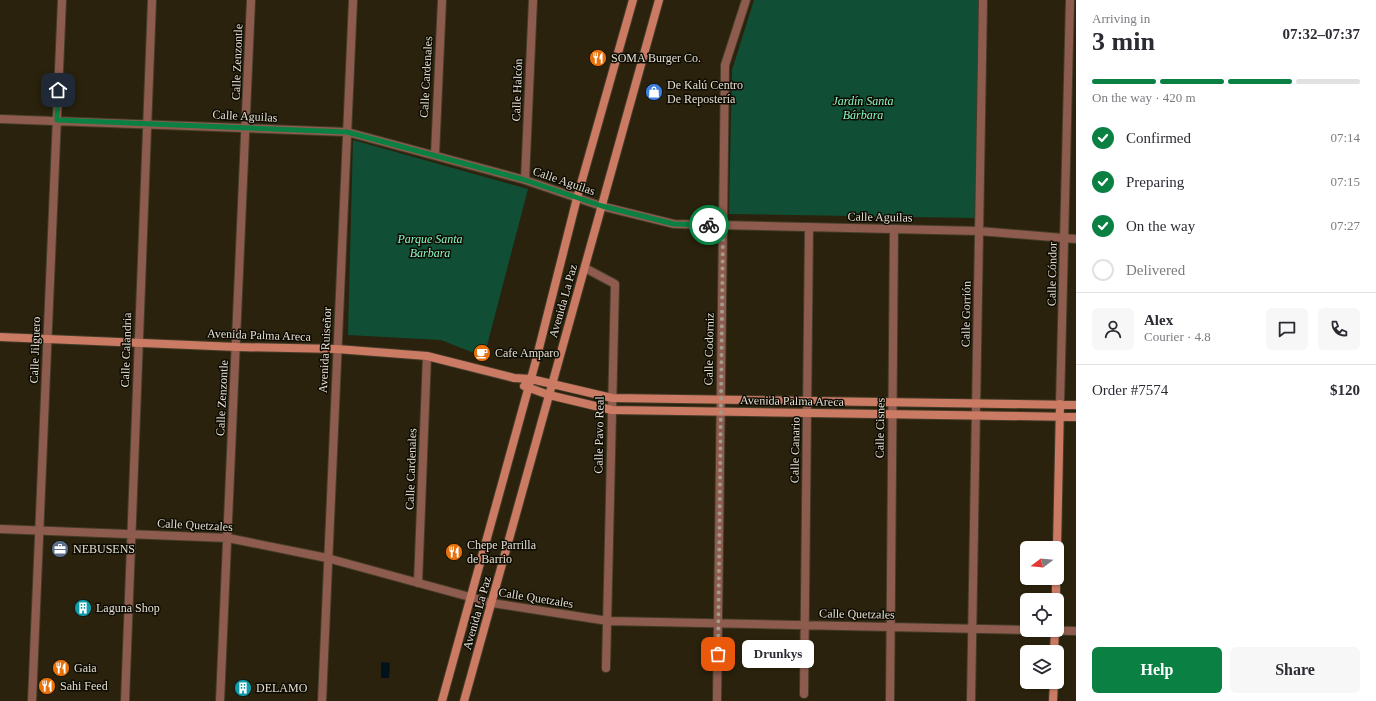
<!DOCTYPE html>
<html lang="en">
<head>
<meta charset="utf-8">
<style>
	:root { --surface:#fff; --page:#f7f7f7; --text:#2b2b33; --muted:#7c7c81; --line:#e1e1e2; --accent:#0b8043 }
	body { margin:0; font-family:Georgia,serif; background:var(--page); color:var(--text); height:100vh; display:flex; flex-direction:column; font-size:15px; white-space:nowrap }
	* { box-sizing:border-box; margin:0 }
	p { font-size:13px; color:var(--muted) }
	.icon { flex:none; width:22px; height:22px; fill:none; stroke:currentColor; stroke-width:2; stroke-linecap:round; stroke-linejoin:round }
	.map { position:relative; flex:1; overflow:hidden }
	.side { display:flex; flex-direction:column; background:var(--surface); width:300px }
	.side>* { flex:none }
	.needle { width:26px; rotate:254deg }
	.controls { position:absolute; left:1020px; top:541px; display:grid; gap:8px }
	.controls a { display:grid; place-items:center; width:44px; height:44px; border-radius:6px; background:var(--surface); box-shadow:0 1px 3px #0004; font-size:20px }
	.pin { position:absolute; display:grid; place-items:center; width:34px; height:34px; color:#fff; margin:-17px; border-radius:8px; box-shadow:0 2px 6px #0006 }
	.courier { position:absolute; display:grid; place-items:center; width:40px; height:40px; margin:-20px; border:3px solid #0b8043; border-radius:50%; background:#fff; color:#222; box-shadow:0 1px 5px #0007 }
	.bubble { position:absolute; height:28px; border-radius:6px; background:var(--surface); box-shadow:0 1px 3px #0004; font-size:13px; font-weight:700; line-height:28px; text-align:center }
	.summary em { font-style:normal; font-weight:700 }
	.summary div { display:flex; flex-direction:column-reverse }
	.summary { display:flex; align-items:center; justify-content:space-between; height:68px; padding:0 16px }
	h1 { font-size:26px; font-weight:700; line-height:30px }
	.bar { display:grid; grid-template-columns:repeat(4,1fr); gap:6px 4px; align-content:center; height:48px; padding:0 16px }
	.bar i { height:5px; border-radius:3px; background:var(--line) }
	.bar .active { background:var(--accent) }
	.bar p { grid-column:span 4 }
	.line { display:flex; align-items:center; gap:10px; padding:0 16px; border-top:1px solid var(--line) }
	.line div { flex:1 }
	.round { display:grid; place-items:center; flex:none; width:42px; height:42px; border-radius:6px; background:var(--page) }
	ol { padding:0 16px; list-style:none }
	li { display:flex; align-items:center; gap:12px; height:44px }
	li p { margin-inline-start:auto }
	li .icon { padding:4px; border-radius:50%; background:var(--accent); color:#fff; stroke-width:4 }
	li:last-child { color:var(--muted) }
	li i { width:22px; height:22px; border:2px solid var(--line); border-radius:50% }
	.cta { display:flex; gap:8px; margin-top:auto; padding:8px 16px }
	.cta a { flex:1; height:46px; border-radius:6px; background:var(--accent); color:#fff; font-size:16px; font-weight:700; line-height:46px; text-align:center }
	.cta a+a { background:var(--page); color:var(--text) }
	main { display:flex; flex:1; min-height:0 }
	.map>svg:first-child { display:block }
	.green { fill:#104f36 }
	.water { fill:#00131c }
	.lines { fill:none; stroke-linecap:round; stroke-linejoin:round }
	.street-casing { stroke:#443c28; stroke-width:10 }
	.secondary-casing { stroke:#443c28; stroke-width:10 }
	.street { stroke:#8e5c4e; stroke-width:8 }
	.secondary { stroke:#cb7a64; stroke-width:8 }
	.done { stroke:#a29c8c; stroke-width:4; stroke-dasharray:0 7.2 }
	.route { stroke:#0b8043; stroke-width:5 }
	.labels { text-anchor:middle; stroke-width:3; stroke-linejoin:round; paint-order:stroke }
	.poi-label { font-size:12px; fill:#e3ded1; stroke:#0f0c04; text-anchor:start }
	.street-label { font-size:12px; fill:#e3ded1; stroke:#0f0c04 }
	.park-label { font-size:12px; font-style:italic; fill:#89f9c4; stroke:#0f0c04 }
</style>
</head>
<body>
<main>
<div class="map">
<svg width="1076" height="701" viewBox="0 0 1076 701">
	<rect width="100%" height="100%" fill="#2a220c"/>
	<path class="green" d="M754 0H979L975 218 729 214 732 70Z
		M353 140 528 189 484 357 441 340 348 335Z"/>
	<path class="water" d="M381 662 390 663 389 678H381Z"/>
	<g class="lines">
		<defs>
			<path id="street" d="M0 119 347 132 525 180 601 206 674 224 979 231 1076 239
				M435 155 442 0
				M525 180 533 0
				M585 268 615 284 606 668
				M1060 404 1070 0
				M0 529 228 538 327 558 492 603 608 621 1027 630
				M418 583 427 356
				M1032 630 1076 631
				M804 694 809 227
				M32 701 62 0
				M125 701 152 0
				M220 701 251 0
				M322 701 353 0
				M717 701 725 65 746 0
				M890 701 894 229
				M971 701 983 0"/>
			<path id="secondary" d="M0 337 237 347 337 349 427 356 514 378 531 379 612 398 1076 405
				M524 386 549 395 612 410 1076 417
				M1057 548 1060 404
				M1056 600V578
				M1054 652 1055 630
				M442 701 535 364 577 198 633 0
				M464 701 659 0
				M1053 701 1054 682"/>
		</defs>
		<use href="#street" class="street-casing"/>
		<use href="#secondary" class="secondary-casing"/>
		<use href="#street" class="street"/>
		<use href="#secondary" class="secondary"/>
	</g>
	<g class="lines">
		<path class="done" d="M709 225H723L718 654"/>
		<path class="route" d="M58 90 57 120 347 132 525 180 602 206 674 224 709 225"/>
	</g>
	<defs>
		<symbol id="restaurant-disc" viewBox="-11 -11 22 22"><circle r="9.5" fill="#e8710a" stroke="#0f0c04"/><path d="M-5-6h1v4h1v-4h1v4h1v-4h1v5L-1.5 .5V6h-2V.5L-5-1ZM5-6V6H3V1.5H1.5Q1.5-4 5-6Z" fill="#fff"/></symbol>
		<symbol id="shop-disc" viewBox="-11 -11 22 22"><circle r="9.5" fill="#3f7fe0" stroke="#0f0c04"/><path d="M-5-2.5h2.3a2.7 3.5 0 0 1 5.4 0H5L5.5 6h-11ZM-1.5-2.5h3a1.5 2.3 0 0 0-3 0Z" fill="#fff"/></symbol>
		<symbol id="cafe-disc" viewBox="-11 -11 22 22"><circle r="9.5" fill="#e8710a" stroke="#0f0c04"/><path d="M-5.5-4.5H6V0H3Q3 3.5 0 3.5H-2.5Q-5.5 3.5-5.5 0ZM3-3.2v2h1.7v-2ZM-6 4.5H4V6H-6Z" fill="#fff"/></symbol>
		<symbol id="office-disc" viewBox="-11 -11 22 22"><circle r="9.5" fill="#5c6f8a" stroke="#0f0c04"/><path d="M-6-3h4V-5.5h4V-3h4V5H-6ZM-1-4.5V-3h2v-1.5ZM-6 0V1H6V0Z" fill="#fff"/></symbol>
		<symbol id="building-disc" viewBox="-11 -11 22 22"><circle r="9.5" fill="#0f9aa8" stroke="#0f0c04"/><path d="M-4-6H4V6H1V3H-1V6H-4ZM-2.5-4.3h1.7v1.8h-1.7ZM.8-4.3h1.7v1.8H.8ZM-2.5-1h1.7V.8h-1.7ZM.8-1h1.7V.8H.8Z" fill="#fff"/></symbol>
	</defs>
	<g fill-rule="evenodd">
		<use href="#restaurant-disc" x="588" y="48" width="20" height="20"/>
		<use href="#shop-disc" x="644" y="82" width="20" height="20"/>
		<use href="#cafe-disc" x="472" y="343" width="20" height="20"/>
		<use href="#office-disc" x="50" y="539" width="20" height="20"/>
		<use href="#restaurant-disc" x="444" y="542" width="20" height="20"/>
		<use href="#building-disc" x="73" y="598" width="20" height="20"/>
		<use href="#restaurant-disc" x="51" y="658" width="20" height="20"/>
		<use href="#restaurant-disc" x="37" y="676" width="20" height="20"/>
		<use href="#building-disc" x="233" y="678" width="20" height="20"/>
	</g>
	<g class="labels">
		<g class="poi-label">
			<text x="611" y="62">SOMA Burger Co.</text>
			<text x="667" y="89">De Kalú Centro<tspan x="667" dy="14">De Repostería</tspan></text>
			<text x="495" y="357">Cafe Amparo</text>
			<text x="467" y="549">Chepe Parrilla<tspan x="467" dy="14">de Barrio</tspan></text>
			<text x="73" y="553">NEBUSENS</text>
			<text x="96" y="612">Laguna Shop</text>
			<text x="74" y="672">Gaia</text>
			<text x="60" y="690">Sahi Feed</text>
			<text x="256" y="692">DELAMO</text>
		</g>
		<g class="street-label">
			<text transform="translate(237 62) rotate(-88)" y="4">Calle Zenzontle</text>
			<text transform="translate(426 77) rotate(-87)" y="4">Calle Cardenales</text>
			<text transform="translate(517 90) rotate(-88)" y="4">Calle Halcón</text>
			<text transform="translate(245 116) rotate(3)" y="4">Calle Aguilas</text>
			<text transform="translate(564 181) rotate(19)" y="4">Calle Aguilas</text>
			<text transform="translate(880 217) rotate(1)" y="4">Calle Aguilas</text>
			<text transform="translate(1052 274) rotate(-89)" y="4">Calle Cóndor</text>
			<text transform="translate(563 301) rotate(-74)" y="4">Avenida La Paz</text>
			<text transform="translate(966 314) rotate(-89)" y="4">Calle Gorrión</text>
			<text transform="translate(259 335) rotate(2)" y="4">Avenida Palma Areca</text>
			<text transform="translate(709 349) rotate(-89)" y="4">Calle Codorniz</text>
			<text transform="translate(35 350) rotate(-88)" y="4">Calle Jilguero</text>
			<text transform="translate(126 350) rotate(-88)" y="4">Calle Calandria</text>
			<text transform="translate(325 350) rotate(-87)" y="4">Avenida Ruiseñor</text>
			<text transform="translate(222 398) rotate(-87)" y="4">Calle Zenzontle</text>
			<text transform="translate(792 401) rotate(1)" y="4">Avenida Palma Areca</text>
			<text transform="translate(880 428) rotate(-89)" y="4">Calle Cisnes</text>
			<text transform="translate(599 435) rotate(-89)" y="4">Calle Pavo Real</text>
			<text transform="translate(795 450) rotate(-89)" y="4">Calle Canario</text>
			<text transform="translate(411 469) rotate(-88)" y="4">Calle Cardenales</text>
			<text transform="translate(195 525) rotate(3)" y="4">Calle Quetzales</text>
			<text transform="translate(536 598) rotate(9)" y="4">Calle Quetzales</text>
			<text transform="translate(477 613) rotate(-74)" y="4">Avenida La Paz</text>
			<text transform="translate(857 614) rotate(1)" y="4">Calle Quetzales</text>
		</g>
		<g class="park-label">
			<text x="863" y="105">Jardín Santa<tspan x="863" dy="14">Bárbara</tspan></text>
			<text x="430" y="243">Parque Santa<tspan x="430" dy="14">Barbara</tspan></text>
		</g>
	</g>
</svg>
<div class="controls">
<a><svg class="needle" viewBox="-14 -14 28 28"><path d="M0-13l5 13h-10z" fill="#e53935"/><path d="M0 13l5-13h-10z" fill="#7c7c81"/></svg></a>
<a><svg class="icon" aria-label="locate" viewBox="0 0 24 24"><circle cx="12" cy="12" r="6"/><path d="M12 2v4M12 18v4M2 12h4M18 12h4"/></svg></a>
<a><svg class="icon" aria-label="layers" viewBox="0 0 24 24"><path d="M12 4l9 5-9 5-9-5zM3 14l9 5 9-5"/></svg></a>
</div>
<div class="pin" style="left:718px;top:654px;background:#ea580c"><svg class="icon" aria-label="bag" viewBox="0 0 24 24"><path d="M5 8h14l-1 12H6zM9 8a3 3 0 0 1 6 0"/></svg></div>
<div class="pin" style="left:58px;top:90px;background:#1f2937"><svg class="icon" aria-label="home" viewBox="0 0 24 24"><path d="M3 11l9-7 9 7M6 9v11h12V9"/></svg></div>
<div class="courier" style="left:709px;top:225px"><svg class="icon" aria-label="bike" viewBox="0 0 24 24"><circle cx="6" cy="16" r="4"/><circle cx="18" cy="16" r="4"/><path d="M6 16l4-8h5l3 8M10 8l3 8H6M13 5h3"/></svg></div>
<div class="bubble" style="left:742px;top:640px;width:72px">Drunkys</div>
</div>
<section class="side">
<div class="summary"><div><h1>3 min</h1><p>Arriving in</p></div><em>07:32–07:37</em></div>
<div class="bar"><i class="active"></i><i class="active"></i><i class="active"></i><i></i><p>On the way · 420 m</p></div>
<ol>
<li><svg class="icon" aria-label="check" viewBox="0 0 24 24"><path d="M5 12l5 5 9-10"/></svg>Confirmed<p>07:14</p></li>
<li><svg class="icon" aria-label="check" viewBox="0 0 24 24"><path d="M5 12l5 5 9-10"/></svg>Preparing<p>07:15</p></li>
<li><svg class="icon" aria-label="check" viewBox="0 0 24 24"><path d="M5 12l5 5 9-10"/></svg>On the way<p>07:27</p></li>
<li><i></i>Delivered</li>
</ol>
<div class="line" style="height:72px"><a class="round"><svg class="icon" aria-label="person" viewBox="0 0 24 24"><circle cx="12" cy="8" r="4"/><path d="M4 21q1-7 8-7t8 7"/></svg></a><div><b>Alex</b><p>Courier · 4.8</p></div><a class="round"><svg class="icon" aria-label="chat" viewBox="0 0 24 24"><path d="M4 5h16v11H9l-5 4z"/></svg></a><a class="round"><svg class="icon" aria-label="phone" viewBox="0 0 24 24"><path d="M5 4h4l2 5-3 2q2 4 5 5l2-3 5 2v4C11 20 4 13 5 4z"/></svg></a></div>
<div class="line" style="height:52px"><div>Order #7574</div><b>$120</b></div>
<div class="cta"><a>Help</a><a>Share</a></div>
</section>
</main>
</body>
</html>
